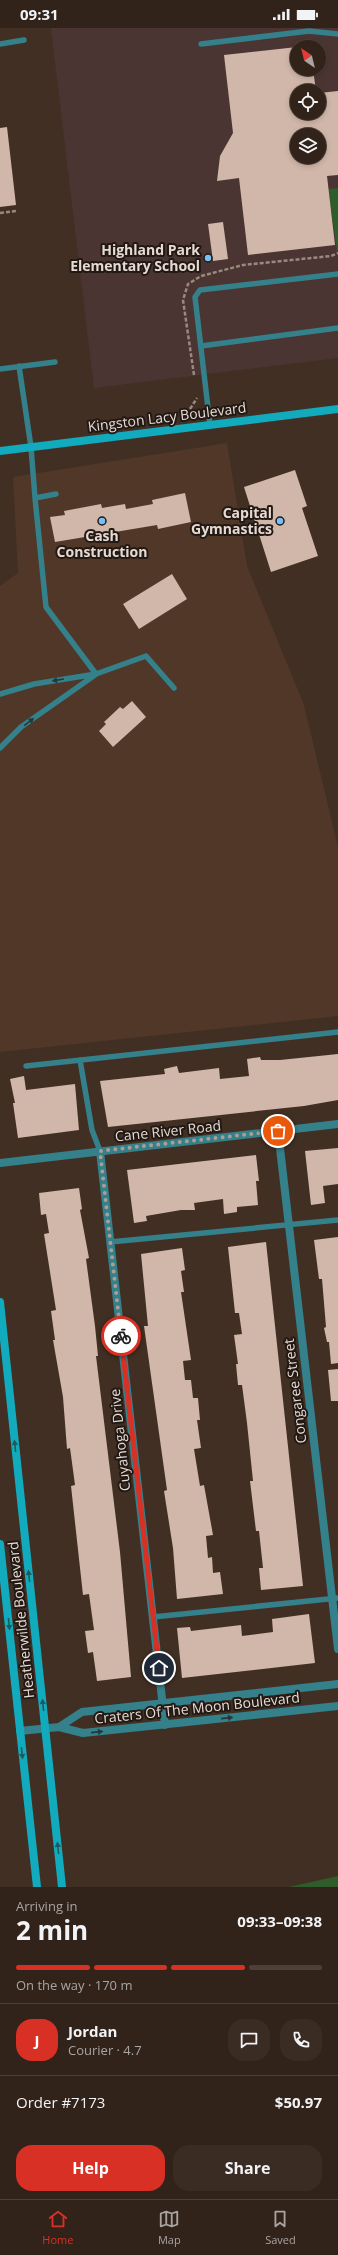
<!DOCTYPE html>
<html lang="en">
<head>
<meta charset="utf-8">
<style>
	:root { --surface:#32231a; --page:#3a2b23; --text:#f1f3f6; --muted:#a8a4a2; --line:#4d4039; --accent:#d93025 }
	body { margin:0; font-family:"Open Sans",sans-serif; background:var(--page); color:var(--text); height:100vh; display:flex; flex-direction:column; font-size:15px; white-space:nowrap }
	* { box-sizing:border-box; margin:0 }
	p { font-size:13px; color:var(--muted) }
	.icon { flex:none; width:22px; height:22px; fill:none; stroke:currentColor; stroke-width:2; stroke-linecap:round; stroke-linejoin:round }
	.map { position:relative; height:1859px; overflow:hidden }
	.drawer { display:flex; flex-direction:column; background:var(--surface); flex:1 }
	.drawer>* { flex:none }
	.needle { width:26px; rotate:325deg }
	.tools { position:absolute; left:290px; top:12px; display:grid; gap:8px }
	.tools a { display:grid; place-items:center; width:36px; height:36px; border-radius:50%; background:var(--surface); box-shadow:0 2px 6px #0003,0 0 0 1px var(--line); font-size:20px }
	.pin { position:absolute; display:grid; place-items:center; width:34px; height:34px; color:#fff; margin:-17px; border:2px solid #fff; border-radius:50%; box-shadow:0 1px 4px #0007 }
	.courier { position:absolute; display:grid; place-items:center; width:40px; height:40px; margin:-20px; border:3px solid #d93025; border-radius:50%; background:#fff; color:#222; box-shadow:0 1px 5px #0007 }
	.summary em { font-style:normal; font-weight:700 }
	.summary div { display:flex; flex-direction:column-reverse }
	.summary { display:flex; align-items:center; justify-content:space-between; height:68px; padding:0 16px }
	h1 { font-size:26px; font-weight:700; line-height:30px }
	.bar { display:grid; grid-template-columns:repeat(4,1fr); gap:6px 4px; align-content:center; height:48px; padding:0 16px }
	.bar i { height:5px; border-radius:3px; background:var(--line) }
	.bar .current { background:var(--accent) }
	.bar p { grid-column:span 4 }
	.line { display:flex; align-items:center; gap:10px; padding:0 16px; border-top:1px solid var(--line) }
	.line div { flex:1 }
	.round { display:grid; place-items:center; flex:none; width:42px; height:42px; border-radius:16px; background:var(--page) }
	.button { display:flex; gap:8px; margin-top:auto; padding:8px 16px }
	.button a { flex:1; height:46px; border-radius:16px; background:var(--accent); color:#fff; font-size:16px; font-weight:700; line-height:46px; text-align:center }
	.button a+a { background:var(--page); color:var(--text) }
	.status { display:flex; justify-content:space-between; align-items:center; height:28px; padding:0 20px; background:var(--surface); direction:ltr }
	.status svg { height:11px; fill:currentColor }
	.tab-bar { display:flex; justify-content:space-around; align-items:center; height:56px; border-top:1px solid var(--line); background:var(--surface); font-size:11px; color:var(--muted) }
	.tab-bar a { display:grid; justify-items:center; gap:2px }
	.tab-bar .current { color:var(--accent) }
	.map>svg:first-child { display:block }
	.built { fill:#503727 }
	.education { fill:#4a3532; fill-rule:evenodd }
	.green { fill:#2e5c2a }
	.building { fill:#d0b7a9; fill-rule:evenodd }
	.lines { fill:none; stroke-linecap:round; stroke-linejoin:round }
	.path { stroke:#99897f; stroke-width:2.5; stroke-dasharray:4 2; stroke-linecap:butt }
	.lane { stroke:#34808b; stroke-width:5.5 }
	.street { stroke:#34808b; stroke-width:8 }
	.secondary { stroke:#11abbd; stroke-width:8 }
	.oneway { fill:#273838 }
	.oneway2 { fill:#1a5b60 }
	.done { stroke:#ad9e95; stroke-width:4; stroke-dasharray:0 7.2 }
	.route { stroke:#d93025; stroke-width:5 }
	.poi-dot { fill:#77bff7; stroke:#221914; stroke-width:1.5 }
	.labels { text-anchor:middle; stroke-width:4; stroke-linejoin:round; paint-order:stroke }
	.poi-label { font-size:14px; font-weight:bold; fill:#e7dad3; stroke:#221914; text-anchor:end }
	.street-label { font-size:14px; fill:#e7dad3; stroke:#221914 }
</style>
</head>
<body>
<div class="status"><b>09:31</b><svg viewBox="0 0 49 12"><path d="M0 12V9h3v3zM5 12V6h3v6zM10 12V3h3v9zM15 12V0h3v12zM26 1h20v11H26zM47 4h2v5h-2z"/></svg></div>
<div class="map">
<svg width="338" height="1859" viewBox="0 0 338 1859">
	<rect width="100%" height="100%" fill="#422f23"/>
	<path class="built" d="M227 415 247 538 304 677 338 819V988L0 1024V558L18 545 13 449Z"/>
	<path class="education" d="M51 0H338V330L94 360ZM297 19H319V41H297ZM297 63H319V85H297ZM297 107H319V129H297Z"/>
	<path class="green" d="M338 160V223H337L328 161Z
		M338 1848V1859H289Z"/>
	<path class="building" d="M297 19V41H313L316 63H297V85H319V65L338 63V147L327 148 335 217 248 227 239 150 217 153 220 128 233 105 224 27ZM297 107H319V129H297Z
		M7 99 16 177 0 179V100Z
		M223 194 228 231 213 233 208 196Z
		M295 442 307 478 302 480 318 528 271 544 244 459Z
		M185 465 191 494 158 501 157 497 55 514 50 489 65 487 64 483 101 476 102 480 125 476 126 481 153 476 152 472Z
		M172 546 187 571 139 601 123 576Z
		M132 673 146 689 113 719 99 703 106 696 104 694 120 679 123 681Z
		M338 1026V1072L304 1078 108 1099 100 1053 165 1046 164 1041 177 1038 179 1045 219 1040 220 1051 249 1048 247 1031 260 1029 261 1032H280Z
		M24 1048 26 1062 75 1056 79 1102 18 1110 13 1075H15L10 1051Z
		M338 1120V1156L323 1158 325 1175 311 1177 305 1123Z
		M256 1127 259 1153H256L258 1177 237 1179V1184L224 1186 223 1171 194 1175 195 1182H181L146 1188 147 1193 134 1195 127 1142Z
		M79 1160 82 1181 80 1182 89 1230 86 1231 95 1298 98 1328H96L120 1524 131 1649 97 1653 93 1624 88 1625 85 1603 94 1602 89 1566 83 1567 71 1458 75 1457 70 1420 67 1421 63 1369 53 1312H55L51 1283 56 1282 44 1206 49 1205 46 1186 41 1187 39 1165Z
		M338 1209V1335L331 1336 329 1314H327L324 1300 326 1299 322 1251H319L314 1212Z
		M266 1214 303 1558 261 1562 259 1540H263L259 1503H256L250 1453H253L247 1395 242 1357H238L236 1336H238L234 1307 242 1306 239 1285H235L228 1219Z
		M182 1220 185 1242 181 1243 184 1264H181L191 1332 183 1333 185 1352H191L193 1370H198L200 1392H197L201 1420 194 1421 200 1458 204 1457 213 1507 206 1508 208 1530 212 1529 213 1545 220 1544 223 1566 177 1571 173 1520 164 1463 167 1462 144 1298H148L141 1226Z
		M338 1341V1373H331L328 1342Z
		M309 1586 315 1635 182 1650 177 1600 190 1599 191 1603 241 1597 242 1608 273 1604 272 1591Z"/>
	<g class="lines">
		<path class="path" d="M0 185 16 183
			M194 347 183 272 188 256 201 248 243 237 331 228 338 225
			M190 381 197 370"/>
		<path class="lane" d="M0 16 24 12
			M201 16 309 3 338 6
			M201 318 338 300
			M19 338 31 419 35 470
			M0 341 55 334
			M210 397 195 269 200 262 338 246
			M56 466 35 470 46 579 96 646
			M0 666 34 656 96 646 146 628 174 660
			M0 720 21 699 95 647
			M80 1032 92 1102 100 1123
			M26 1038 338 1004
			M110 1214 338 1192
			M153 1589 338 1570"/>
		<path class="street" d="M278 1103 338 1621
			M100 1123 165 1697
			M0 1135 338 1096
			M59 1699 82 1684 338 1656
			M20 1703 59 1699 83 1705 338 1678"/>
		<path class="secondary" d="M0 423 338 381
			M0 1274 62 1859
			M0 1516 37 1859"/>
	</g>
	<defs><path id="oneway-solid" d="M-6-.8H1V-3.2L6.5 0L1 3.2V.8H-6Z"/></defs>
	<g class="oneway">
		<use href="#oneway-solid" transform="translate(58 652) rotate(171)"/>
		<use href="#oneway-solid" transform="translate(29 694) rotate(-37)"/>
		<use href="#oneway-solid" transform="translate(227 1690) rotate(-6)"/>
		<use href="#oneway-solid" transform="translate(97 1704) rotate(-6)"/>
	</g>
	<g class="oneway2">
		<use href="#oneway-solid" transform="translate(15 1418) rotate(-96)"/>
		<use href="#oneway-solid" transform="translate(29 1548) rotate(-96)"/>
		<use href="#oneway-solid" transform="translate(9 1596) rotate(84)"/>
		<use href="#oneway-solid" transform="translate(43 1677) rotate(-96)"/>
		<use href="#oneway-solid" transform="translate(22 1725) rotate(84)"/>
		<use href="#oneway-solid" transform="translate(58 1820) rotate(-96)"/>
	</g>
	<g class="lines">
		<path class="done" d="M121 1308 100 1123 278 1103"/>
		<path class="route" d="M121 1308 159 1640"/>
	</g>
	<g class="poi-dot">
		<circle cx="208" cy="230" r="4"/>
		<circle cx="102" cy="493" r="4"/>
		<circle cx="280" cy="493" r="4"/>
	</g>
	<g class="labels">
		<g class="poi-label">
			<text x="200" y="227">Highland Park<tspan x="200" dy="16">Elementary School</tspan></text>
			<text x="272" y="490">Capital<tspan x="272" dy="16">Gymnastics</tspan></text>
			<text x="102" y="513" text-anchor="middle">Cash<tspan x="102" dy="16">Construction</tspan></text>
		</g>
		<g class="street-label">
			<text transform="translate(167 389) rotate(-7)" y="5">Kingston Lacy Boulevard</text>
			<text transform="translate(168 1103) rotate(-6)" y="5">Cane River Road</text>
			<text transform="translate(295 1363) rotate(-97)" y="5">Congaree Street</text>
			<text transform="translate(120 1412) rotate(-96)" y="5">Cuyahoga Drive</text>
			<text transform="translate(21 1592) rotate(-96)" y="5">Heatherwilde Boulevard</text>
			<text transform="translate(197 1680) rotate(-6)" y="5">Craters Of The Moon Boulevard</text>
		</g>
	</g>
</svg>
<div class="tools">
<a><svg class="needle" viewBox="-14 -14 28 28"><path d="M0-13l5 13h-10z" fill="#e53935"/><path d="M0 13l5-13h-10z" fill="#a8a4a2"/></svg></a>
<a><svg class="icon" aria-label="locate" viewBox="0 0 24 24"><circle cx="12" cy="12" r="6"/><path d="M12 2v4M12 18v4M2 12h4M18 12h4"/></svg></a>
<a><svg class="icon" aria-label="layers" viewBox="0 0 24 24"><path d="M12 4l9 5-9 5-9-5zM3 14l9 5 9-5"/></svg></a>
</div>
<div class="pin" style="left:278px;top:1103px;background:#ea580c"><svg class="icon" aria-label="bag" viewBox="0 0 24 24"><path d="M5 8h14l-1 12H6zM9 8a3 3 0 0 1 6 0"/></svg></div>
<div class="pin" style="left:159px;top:1640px;background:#1f2937"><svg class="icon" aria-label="home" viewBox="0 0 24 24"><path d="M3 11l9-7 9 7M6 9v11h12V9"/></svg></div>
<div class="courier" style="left:121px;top:1308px"><svg class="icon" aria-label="bike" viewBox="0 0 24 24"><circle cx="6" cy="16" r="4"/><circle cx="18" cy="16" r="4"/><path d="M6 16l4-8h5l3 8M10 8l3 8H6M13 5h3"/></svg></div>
</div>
<section class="drawer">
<div class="summary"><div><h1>2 min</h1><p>Arriving in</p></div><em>09:33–09:38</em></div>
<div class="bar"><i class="current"></i><i class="current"></i><i class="current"></i><i></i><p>On the way · 170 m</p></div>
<div class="line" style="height:72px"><b class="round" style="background:var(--accent);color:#fff">J</b><div><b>Jordan</b><p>Courier · 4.7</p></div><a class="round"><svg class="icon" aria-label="chat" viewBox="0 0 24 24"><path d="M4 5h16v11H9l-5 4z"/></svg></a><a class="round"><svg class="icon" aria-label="phone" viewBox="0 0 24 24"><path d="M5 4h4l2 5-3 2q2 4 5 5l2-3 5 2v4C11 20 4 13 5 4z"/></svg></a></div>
<div class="line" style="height:52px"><div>Order #7173</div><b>$50.97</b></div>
<div class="button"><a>Help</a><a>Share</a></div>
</section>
<nav class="tab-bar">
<a class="current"><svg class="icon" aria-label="home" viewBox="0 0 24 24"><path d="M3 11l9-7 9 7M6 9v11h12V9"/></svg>Home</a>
<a><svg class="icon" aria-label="map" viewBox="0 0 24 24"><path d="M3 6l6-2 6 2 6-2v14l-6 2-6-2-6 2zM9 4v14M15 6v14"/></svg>Map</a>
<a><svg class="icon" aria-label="saved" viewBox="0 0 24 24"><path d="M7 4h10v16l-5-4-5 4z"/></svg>Saved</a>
</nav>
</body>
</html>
